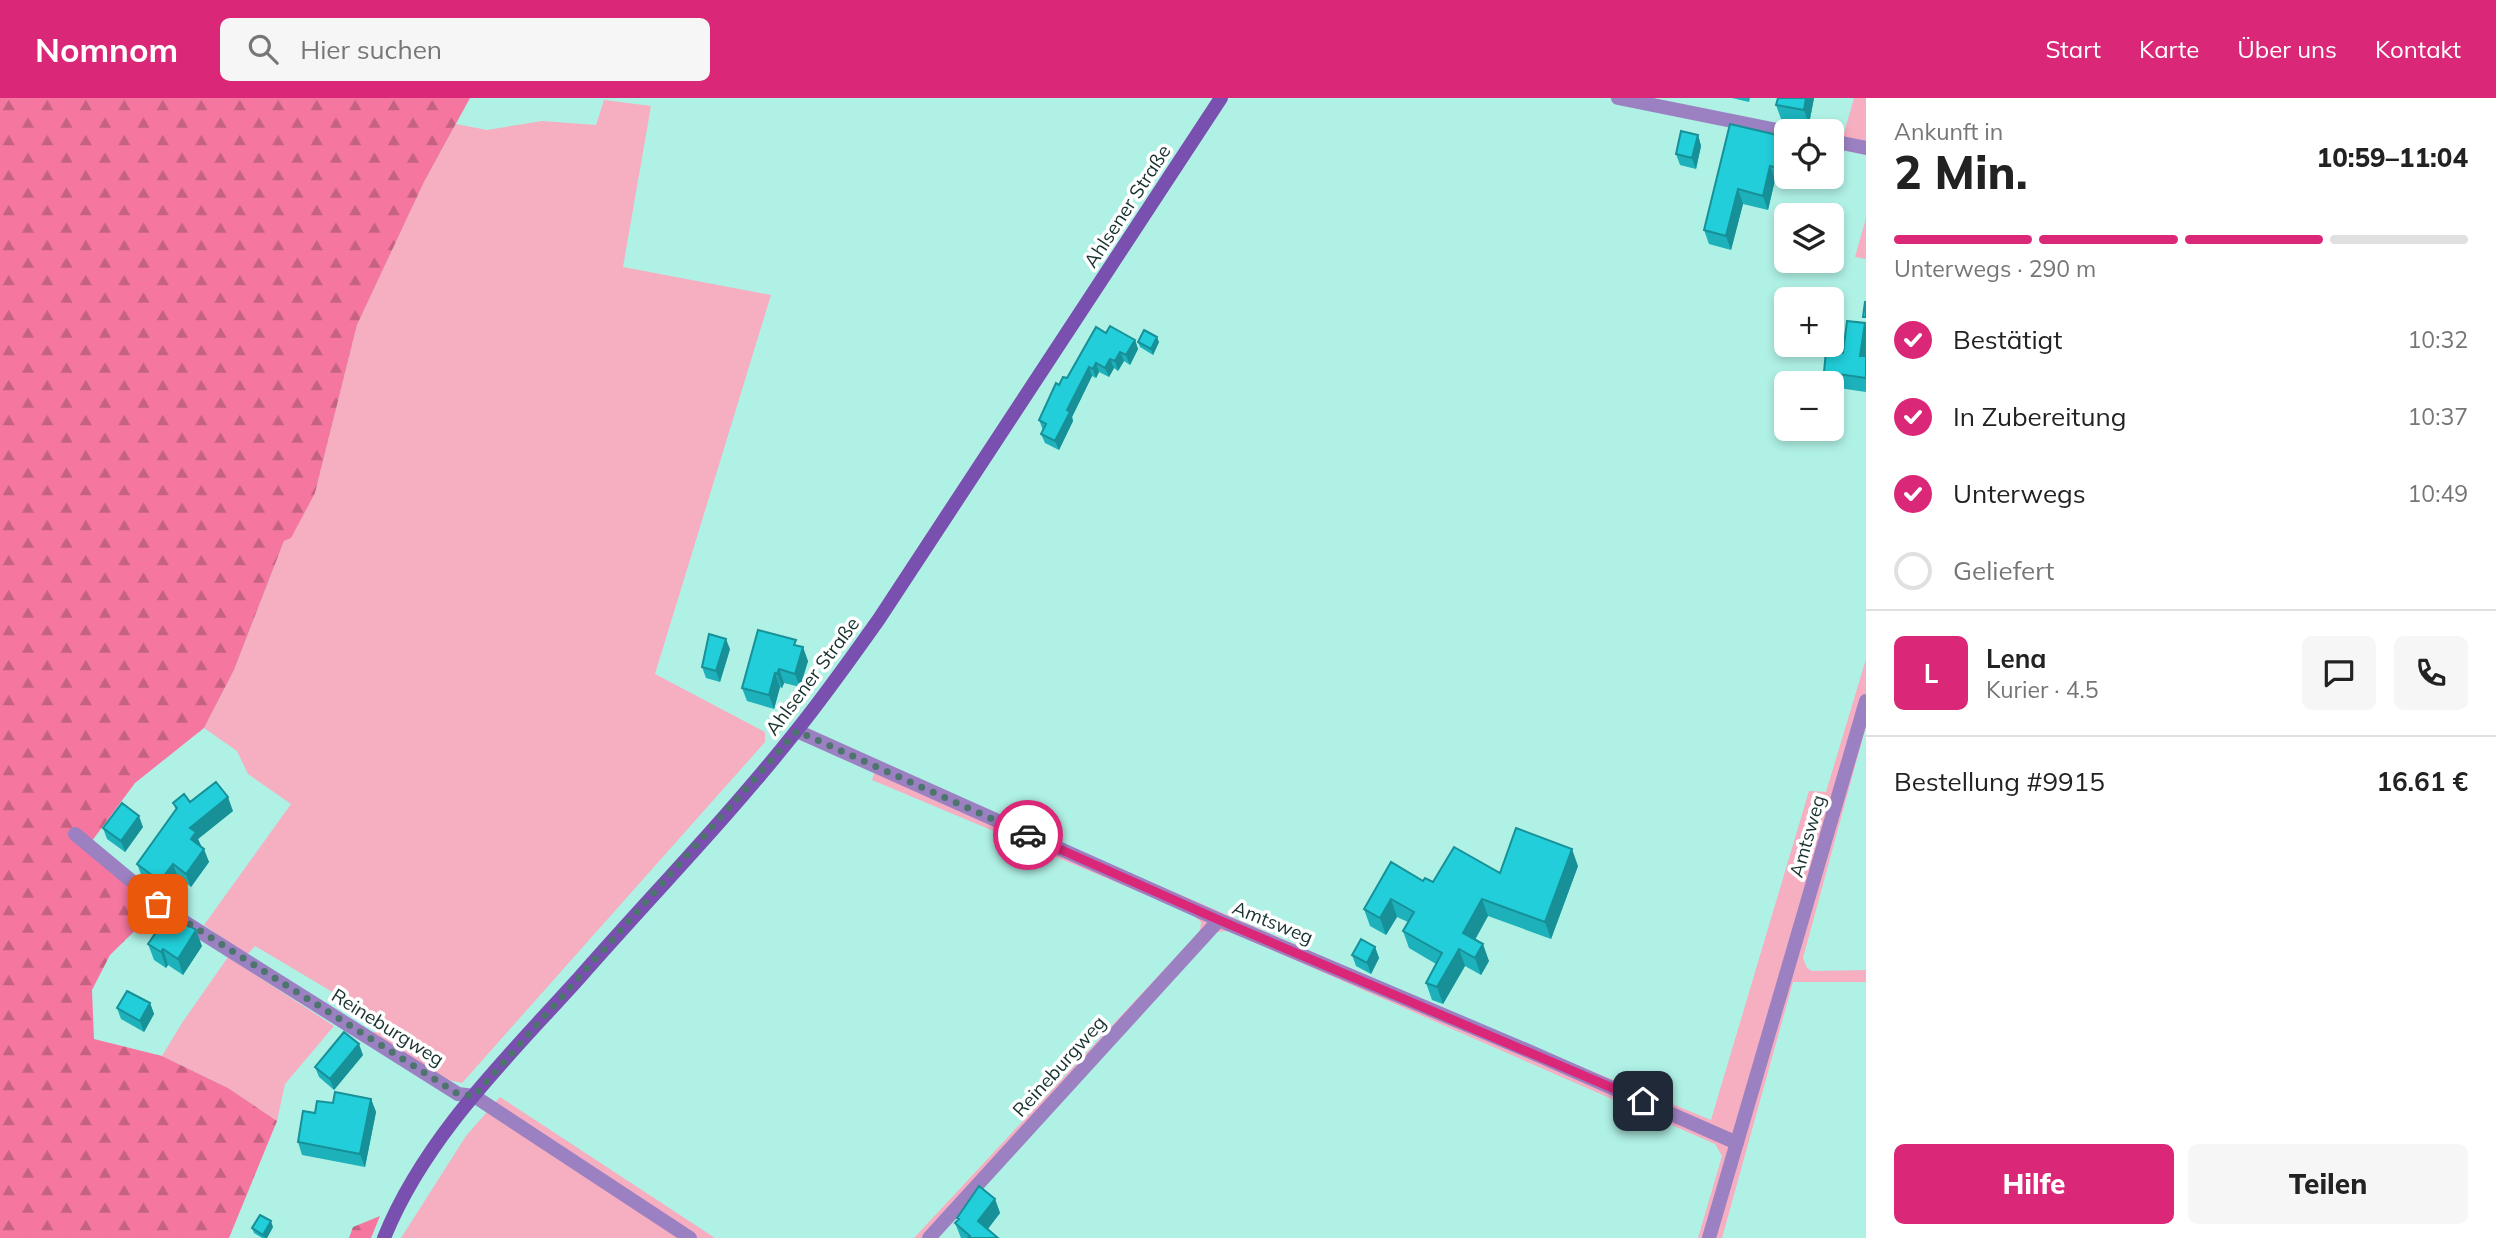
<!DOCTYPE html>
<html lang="de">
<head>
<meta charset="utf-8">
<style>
	:root { --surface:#fff; --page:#f6f6f6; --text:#222; --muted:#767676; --line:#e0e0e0; --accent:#db2777 }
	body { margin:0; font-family:Mulish,sans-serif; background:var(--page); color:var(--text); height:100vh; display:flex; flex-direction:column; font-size:26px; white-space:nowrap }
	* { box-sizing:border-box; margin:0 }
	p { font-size:23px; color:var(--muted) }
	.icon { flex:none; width:38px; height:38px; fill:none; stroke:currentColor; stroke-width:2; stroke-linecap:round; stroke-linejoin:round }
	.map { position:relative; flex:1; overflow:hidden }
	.sheet { display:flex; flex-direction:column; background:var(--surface); width:630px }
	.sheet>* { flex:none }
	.tools { position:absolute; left:1774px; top:21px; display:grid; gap:14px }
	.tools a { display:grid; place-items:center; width:70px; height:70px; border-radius:10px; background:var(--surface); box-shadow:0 4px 10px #0003; font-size:35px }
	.pin { position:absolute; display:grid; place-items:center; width:60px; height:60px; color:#fff; margin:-30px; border-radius:14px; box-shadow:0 4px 10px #0006 }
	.courier { position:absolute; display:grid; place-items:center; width:70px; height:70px; margin:-35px; border:5px solid #db2777; border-radius:50%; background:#fff; color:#222; box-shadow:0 2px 9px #0007 }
	.overview em { font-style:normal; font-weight:800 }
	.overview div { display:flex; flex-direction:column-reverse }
	.overview { display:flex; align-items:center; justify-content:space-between; height:119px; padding:0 28px }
	h1 { font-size:46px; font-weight:800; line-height:52px }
	.bar { display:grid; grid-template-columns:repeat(4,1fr); gap:10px 7px; align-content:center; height:84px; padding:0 28px }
	.bar i { height:9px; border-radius:5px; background:var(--line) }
	.bar .selected { background:var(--accent) }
	.bar p { grid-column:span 4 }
	.line { display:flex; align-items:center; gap:18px; padding:0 28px; border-top:2px solid var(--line) }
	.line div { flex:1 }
	.round { display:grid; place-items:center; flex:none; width:74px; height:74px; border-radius:10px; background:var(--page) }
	ol { padding:0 28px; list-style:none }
	li { display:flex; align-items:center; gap:21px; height:77px }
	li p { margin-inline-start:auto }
	li .icon { padding:7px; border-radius:50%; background:var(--accent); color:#fff; stroke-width:4 }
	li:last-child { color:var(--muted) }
	li i { width:38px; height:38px; border:4px solid var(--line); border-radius:50% }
	.button { display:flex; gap:14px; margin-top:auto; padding:14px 28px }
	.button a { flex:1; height:80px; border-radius:10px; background:var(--accent); color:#fff; font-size:28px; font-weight:800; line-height:80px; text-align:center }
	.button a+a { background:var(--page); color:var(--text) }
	header { display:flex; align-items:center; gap:42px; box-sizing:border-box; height:98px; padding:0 35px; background:var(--accent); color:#fff }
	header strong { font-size:33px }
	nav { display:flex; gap:38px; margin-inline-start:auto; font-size:24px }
	.search { width:490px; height:63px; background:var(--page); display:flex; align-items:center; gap:18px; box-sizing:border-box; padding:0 24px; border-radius:10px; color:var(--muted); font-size:26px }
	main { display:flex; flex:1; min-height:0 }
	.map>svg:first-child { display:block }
	.green { fill:#f6aec1 }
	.forest { fill:url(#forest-firs) }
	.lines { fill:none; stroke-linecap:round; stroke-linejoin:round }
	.minor { stroke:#9b81c2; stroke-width:14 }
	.secondary { stroke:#794faf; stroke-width:14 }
	.wall { fill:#1cb1bb }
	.shaded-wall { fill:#179098 }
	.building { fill:#21ced9; stroke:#179098; stroke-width:2 }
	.done { stroke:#4d756e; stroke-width:7; stroke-dasharray:0 12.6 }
	.route { stroke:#db2777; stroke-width:9 }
	.labels { text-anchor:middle; stroke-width:7; stroke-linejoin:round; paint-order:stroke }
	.street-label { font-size:19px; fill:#17322e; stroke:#fff }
</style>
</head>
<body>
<header>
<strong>Nomnom</strong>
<div class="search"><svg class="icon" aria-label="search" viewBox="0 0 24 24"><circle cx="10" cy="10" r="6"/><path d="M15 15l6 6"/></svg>Hier suchen</div>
<nav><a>Start</a><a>Karte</a><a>Über uns</a><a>Kontakt</a></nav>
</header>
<main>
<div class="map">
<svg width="1866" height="1140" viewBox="0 0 1866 1140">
	<defs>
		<pattern id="forest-firs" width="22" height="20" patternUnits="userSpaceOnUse" patternTransform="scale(1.75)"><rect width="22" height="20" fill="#f5779f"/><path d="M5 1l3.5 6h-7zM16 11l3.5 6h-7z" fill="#c56282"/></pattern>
	</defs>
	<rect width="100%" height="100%" fill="#b0f1e5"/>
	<path class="green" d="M1854 0H1866V48L1842 42Z
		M604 2 651 8 623 169 771 197 655 576 765 634V644L462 985 449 982 372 937 383 924 255 848 247 857 204 827 291 706 248 676 237 653 204 630 234 572 284 443 315 395 357 227 424 84 456 26 487 32 542 23 596 27Z
		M1866 120V161L1855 159Z
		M1866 561V628L1803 860 1807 870 1812 873 1866 872V884H1793L1722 1140H1698L1722 1058 1715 1046 1228 833 1215 834 937 1140H914L1200 833 1201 824 1192 816 872 682 878 666 1521 944 1711 1022 1809 693 1826 694Z
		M228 859 334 928 285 986 277 1023 228 990 162 958 182 925Z
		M500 999 715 1140H401L466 1038Z"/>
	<path class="forest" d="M0 0H470L424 84 357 227 315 395 291 440 284 443 234 572 204 630 135 685 86 751 157 811 110 857 92 892 94 941 162 958 228 990 277 1023 229 1140H0Z
		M380 1118 371 1140H349L353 1129Z"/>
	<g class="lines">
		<path class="minor" d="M1618 0 1787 34
			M1832 43 1866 50
			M797 633 1219 822 1526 952 1737 1045
			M75 736 158 805 175 818 458 996 474 998 690 1140
			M929 1140 1219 822
			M1709 1140 1866 603"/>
		<path class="secondary" d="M384 1140C425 1038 508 959 580 879 652 797 729 718 797 632 826 596 852 559 879 521L1221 0"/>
	</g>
	<path class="wall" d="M1732 0H1750L1749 4Z
		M1814 0 1809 26 1781 21 1776 7Z
		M1730 26 1786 39 1787 41V71L1783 84 1775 82 1768 112 1743 106 1731 152 1709 146 1704 132Z
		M1698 37 1701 48 1696 71 1680 67 1676 56Z
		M1865 225 1866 229V294L1832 289V285H1828L1824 274 1843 255Z
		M1106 235 1135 242 1138 251 1130 267 1124 263 1118 273 1114 270 1109 279 1099 274 1096 280 1092 278 1072 319 1073 323 1059 352 1045 345 1041 336 1043 332 1039 322 1067 280Z
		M1138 244H1159L1153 257 1140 249Z
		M798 548 808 563 800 589 784 585 782 590 780 589 774 611 747 603 742 590Z
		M730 551 720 584 706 580 702 569Z
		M190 704 233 713 198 741 209 764 191 789 178 779 165 797 142 779 137 766 176 712 173 705Z
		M143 729 125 754 107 741 103 730Z
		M1578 768 1551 841 1488 818 1475 842 1489 863 1481 877 1465 868 1443 906 1432 902 1426 885 1436 866 1409 850 1403 833 1408 824 1397 819 1386 837 1370 828 1364 811 1423 783 1433 784 1500 775Z
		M148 846 202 848 183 877 168 867 166 870 154 862Z
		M1375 849 1379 860 1371 876 1356 868 1352 857Z
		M150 905 154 916 144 934 121 921 117 910Z
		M363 957 334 992 319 979 315 969Z
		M371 1001 376 1014 365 1069 302 1057 298 1044 315 1015Z
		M995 1101 1000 1115 988 1131 998 1140H961L955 1125 958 1122 957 1120Z
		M273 1129 267 1140H262L254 1135 252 1130Z"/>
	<path class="shaded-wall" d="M1806 0H1814L1809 26 1804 12Z
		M1698 37 1701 48 1696 71 1692 60Z
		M1786 39 1787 71 1783 84 1778 70Z
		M1770 68 1775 82 1768 112 1763 98Z
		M1738 91 1743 106 1731 152 1726 138Z
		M1865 225 1866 229V272L1860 258Z
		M1157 239 1159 244 1153 257 1151 251Z
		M1135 242 1138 251 1130 267 1126 257Z
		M1120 254 1124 263 1118 273 1115 263Z
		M1110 261 1114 270 1109 279 1105 270Z
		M1096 265 1099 274 1096 280 1093 271Z
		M1089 269 1092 278 1072 319 1073 323 1059 352 1055 343 1067 312Z
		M726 541 730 551 720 584 716 573Z
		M803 549 808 563 800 589 795 576Z
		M779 571 784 585 782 590 777 576Z
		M775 575 780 589 774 611 769 597Z
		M228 699 233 713 198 741 201 748 191 741 190 730Z
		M139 718 143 729 125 754 121 743Z
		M204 751 209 764 191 789 186 776Z
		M1572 751 1578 768 1551 841 1545 824Z
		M173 766 178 779 165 797 160 783Z
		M1391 801 1397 819 1386 837 1380 820Z
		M1482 801 1488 818 1469 852 1463 835Z
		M196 832 202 848 183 877 178 861Z
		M1483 846 1489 863 1481 877 1475 860Z
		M1375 849 1379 860 1371 876 1367 865Z
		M163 851 168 867 166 870 161 854Z
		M1459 851 1465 868 1443 906 1437 889Z
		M150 905 154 916 144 934 140 923Z
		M359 946 363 957 334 992 330 981Z
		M371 1001 376 1014 365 1069 360 1056Z
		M995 1101 1000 1115 983 1137 978 1123Z
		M271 1123 273 1129 267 1140H265L263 1137Z"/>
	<path class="building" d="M1778 0H1806L1804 12 1776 7Z
		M1730 26 1786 39 1778 70 1770 68 1763 98 1738 91 1726 138 1704 132Z
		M1681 33 1698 37 1692 60 1676 56Z
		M1865 204H1866V219H1863Z
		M1847 223 1865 225 1860 258H1866V280L1824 274 1826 253 1843 255Z
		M1110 228 1135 242 1126 257 1120 254 1115 263 1110 261 1105 270 1096 265 1093 271 1089 269 1067 312 1070 314 1055 343 1041 336 1046 326 1039 322 1056 285 1059 287 1063 279 1067 280 1096 229 1106 235Z
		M1144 232 1157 239 1151 251 1138 244Z
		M758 532 796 542 794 547 803 549 795 576 779 571 777 576 775 575 769 597 742 590Z
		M709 536 726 541 716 573 702 569Z
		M216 684 228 699 190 730 196 734 191 741 204 751 186 776 173 766 160 783 137 766 177 710 173 705 184 696 190 704Z
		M122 705 139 718 121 743 103 730Z
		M1516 730 1572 751 1545 824 1482 801 1463 835 1483 846 1475 860 1459 851 1437 889 1426 885 1442 855 1403 833 1414 814 1391 801 1380 820 1364 811 1391 764 1423 783 1425 780 1433 784 1454 749 1500 775Z
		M168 817 180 825 182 823 196 832 178 861 163 851 161 854 148 846Z
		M1361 841 1375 849 1367 865 1352 857Z
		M127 893 150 905 140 923 117 910Z
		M344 934 359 946 330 981 315 969Z
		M335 994 371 1001 360 1056 298 1044 303 1013 315 1015 317 1003 333 1005Z
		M979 1088 995 1101 978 1123 998 1140H968L970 1138 955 1125 959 1121 957 1120Z
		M260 1117 271 1123 263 1137 252 1130Z"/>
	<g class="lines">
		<path class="done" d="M158 806 458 996 474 998 797 633 1028 737"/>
		<path class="route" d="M1028 737 1219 822 1643 1003"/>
	</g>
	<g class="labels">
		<g class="street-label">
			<text transform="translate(1127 108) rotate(-57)" y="7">Ahlsener Straße</text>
			<text transform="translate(812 578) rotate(-53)" y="7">Ahlsener Straße</text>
			<text transform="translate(1807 738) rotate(-74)" y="7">Amtsweg</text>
			<text transform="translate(1273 824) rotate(22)" y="7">Amtsweg</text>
			<text transform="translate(388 929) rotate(32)" y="7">Reineburgweg</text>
			<text transform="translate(1059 968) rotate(-48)" y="7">Reineburgweg</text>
		</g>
	</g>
</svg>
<div class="tools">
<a><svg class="icon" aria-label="locate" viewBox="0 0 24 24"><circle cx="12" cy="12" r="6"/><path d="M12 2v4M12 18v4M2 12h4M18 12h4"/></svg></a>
<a><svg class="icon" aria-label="layers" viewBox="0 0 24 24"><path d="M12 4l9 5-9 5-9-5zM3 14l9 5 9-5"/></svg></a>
<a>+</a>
<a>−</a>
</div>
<div class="pin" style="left:158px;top:806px;background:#ea580c"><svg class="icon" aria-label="bag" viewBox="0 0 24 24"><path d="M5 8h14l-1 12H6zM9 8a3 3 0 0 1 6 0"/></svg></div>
<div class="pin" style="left:1643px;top:1003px;background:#1f2937"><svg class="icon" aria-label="home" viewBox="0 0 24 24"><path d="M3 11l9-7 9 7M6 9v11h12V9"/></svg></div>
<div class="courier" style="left:1028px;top:737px"><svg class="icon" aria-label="car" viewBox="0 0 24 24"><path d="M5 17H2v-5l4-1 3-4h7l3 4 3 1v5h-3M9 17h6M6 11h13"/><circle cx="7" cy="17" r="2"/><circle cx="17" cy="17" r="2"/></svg></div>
</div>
<section class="sheet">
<div class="overview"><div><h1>2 Min.</h1><p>Ankunft in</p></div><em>10:59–11:04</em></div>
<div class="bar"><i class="selected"></i><i class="selected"></i><i class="selected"></i><i></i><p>Unterwegs · 290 m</p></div>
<ol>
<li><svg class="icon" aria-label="check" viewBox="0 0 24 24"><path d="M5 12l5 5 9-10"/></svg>Bestätigt<p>10:32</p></li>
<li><svg class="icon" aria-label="check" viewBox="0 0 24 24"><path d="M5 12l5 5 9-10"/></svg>In Zubereitung<p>10:37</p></li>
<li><svg class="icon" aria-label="check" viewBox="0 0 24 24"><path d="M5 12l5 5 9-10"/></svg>Unterwegs<p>10:49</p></li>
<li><i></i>Geliefert</li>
</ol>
<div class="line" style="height:126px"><b class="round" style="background:var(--accent);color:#fff">L</b><div><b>Lena</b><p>Kurier · 4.5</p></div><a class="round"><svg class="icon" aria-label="chat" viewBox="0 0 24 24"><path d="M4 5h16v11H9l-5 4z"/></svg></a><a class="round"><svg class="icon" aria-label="phone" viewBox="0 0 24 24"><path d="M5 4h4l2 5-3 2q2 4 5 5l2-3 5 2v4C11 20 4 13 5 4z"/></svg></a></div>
<div class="line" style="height:91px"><div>Bestellung #9915</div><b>16.61 €</b></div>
<div class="button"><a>Hilfe</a><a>Teilen</a></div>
</section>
</main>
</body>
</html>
